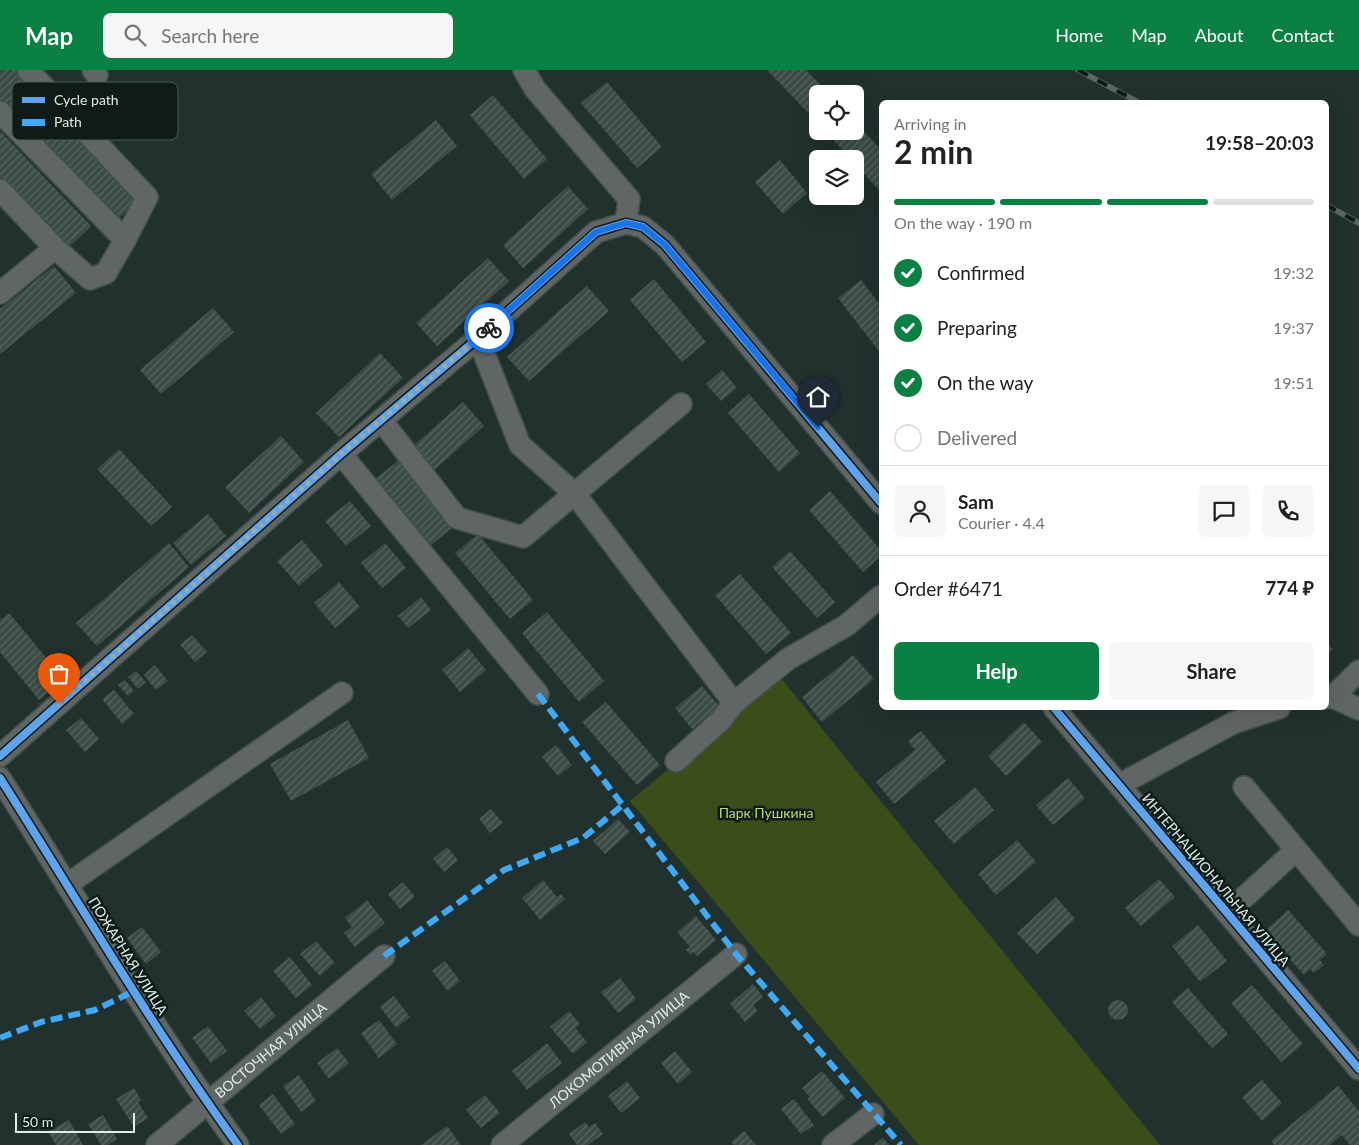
<!DOCTYPE html>
<html lang="en">
<head>
<meta charset="utf-8">
<style>
	:root { --surface:#fff; --page:#f6f6f6; --text:#222; --muted:#767676; --line:#e0e0e0; --accent:#0b8043 }
	body { margin:0; font-family:Lato,sans-serif; background:var(--page); color:var(--text); height:100vh; display:flex; flex-direction:column; font-size:19px; white-space:nowrap }
	* { box-sizing:border-box; margin:0 }
	p { font-size:16px; color:var(--muted) }
	.icon { flex:none; width:28px; height:28px; fill:none; stroke:currentColor; stroke-width:2; stroke-linecap:round; stroke-linejoin:round }
	.map { position:relative; flex:1; overflow:hidden }
	.sheet { position:absolute; left:879px; top:30px; width:450px; height:610px; display:flex; flex-direction:column; background:var(--surface); border-radius:8px; box-shadow:0 5px 20px #0002 }
	.sheet>* { flex:none }
	.fabs { position:absolute; left:809px; top:15px; display:grid; gap:10px }
	.fabs a { display:grid; place-items:center; width:55px; height:55px; border-radius:8px; background:var(--surface); box-shadow:0 5px 20px #0002; font-size:25px }
	.scale { position:absolute; left:15px; bottom:12px; width:120px; box-sizing:border-box; padding-left:5px; border:2px solid #ddeeea; border-top:0; font-size:14px; line-height:18px; white-space:nowrap; color:#ddeeea; -webkit-text-stroke:4px #0f1b19; paint-order:stroke }
	.pin { position:absolute; display:grid; place-items:center; width:42px; height:42px; color:#fff; margin:-51px -21px; border-radius:50% 50% 50% 0; rotate:-45deg; box-shadow:0 0 5px #0007 }
	.pin .icon { rotate:45deg }
	.courier { position:absolute; display:grid; place-items:center; width:50px; height:50px; margin:-25px; border:4px solid #1a73e8; border-radius:50%; background:#fff; color:#222; box-shadow:0 1px 6px #0007 }
	.head em { font-style:normal; font-weight:700 }
	.head div { display:flex; flex-direction:column-reverse }
	.head { display:flex; align-items:center; justify-content:space-between; height:85px; padding:0 15px }
	h1 { font-size:32px; font-weight:700; line-height:38px }
	.bar { display:grid; grid-template-columns:repeat(4,1fr); gap:8px 5px; align-content:center; height:60px; padding:0 15px }
	.bar i { height:6px; border-radius:4px; background:var(--line) }
	.bar .active { background:var(--accent) }
	.bar p { grid-column:span 4 }
	.line { display:flex; align-items:center; gap:12px; padding:0 15px; border-top:1px solid var(--line) }
	.line div { flex:1 }
	.round { display:grid; place-items:center; flex:none; width:52px; height:52px; border-radius:8px; background:var(--page) }
	ol { padding:0 15px; list-style:none }
	li { display:flex; align-items:center; gap:15px; height:55px }
	li p { margin-inline-start:auto }
	li .icon { padding:5px; border-radius:50%; background:var(--accent); color:#fff; stroke-width:4 }
	li:last-child { color:var(--muted) }
	li i { width:28px; height:28px; border:2px solid var(--line); border-radius:50% }
	.cta { display:flex; gap:10px; margin-top:auto; padding:10px 15px }
	.cta a { flex:1; height:58px; border-radius:8px; background:var(--accent); color:#fff; font-size:20px; font-weight:700; line-height:58px; text-align:center }
	.cta a+a { background:var(--page); color:var(--text) }
	header { display:flex; align-items:center; gap:30px; box-sizing:border-box; height:70px; padding:0 25px; background:var(--accent); color:#fff }
	header strong { font-size:24px }
	nav { display:flex; gap:28px; margin-inline-start:auto; font-size:18px }
	.search { width:350px; height:45px; background:var(--page); display:flex; align-items:center; gap:12px; box-sizing:border-box; padding:0 18px; border-radius:8px; color:var(--muted); font-size:19px }
	.map>svg:first-child { display:block }
	.green { fill:#3b4e1a }
	.building { fill:url(#building-hatch) }
	.lines { fill:none; stroke-linecap:round; stroke-linejoin:round }
	.minor-casing { stroke:#414e4b; stroke-width:24 }
	.minor { stroke:#606666; stroke-width:21 }
	.rail-casing { stroke:#5c6765; stroke-width:5.5 }
	.rail { stroke:#0f1b19; stroke-width:4; stroke-dasharray:11; stroke-linecap:butt }
	.quiet { stroke:#3fa9f5; stroke-width:6; stroke-dasharray:12 6; stroke-linecap:butt }
	.cycleway-casing { stroke:#0f1b19; stroke-width:11 }
	.cycleway { stroke:#60a3ed; stroke-width:8 }
	.done { stroke:#9baca8; stroke-width:5; stroke-dasharray:0 9 }
	.route { stroke:#1a73e8; stroke-width:6 }
	.labels { text-anchor:middle; stroke-width:5; stroke-linejoin:round; paint-order:stroke }
	.park-label { font-size:14px; fill:#b5dd70; stroke:#0f1b19 }
	.street-label { font-size:14px; fill:#ddeeea; stroke:#0f1b19 }
	.key { fill:#0f1b19; stroke:#4d5a58; stroke-width:1 }
	.key-label { font-size:14px; fill:#ddeeea }
</style>
</head>
<body>
<header>
<strong>Map</strong>
<div class="search"><svg class="icon" aria-label="search" viewBox="0 0 24 24"><circle cx="10" cy="10" r="6"/><path d="M15 15l6 6"/></svg>Search here</div>
<nav><a>Home</a><a>Map</a><a>About</a><a>Contact</a></nav>
</header>
<div class="map">
<svg width="1359" height="1075" viewBox="0 0 1359 1075">
	<defs>
		<pattern id="building-hatch" width="6" height="6" patternUnits="userSpaceOnUse" patternTransform="scale(1.25)"><rect width="6" height="6" fill="#3a4d44"/><path d="M-1 1l2-2M0 6l6-6M5 7l2-2" fill="none" stroke="#56675f"/></pattern>
	</defs>
	<rect width="100%" height="100%" fill="#21312e"/>
	<path class="green" d="M780 607 1160 1075H919L630 731Z"/>
	<path class="building" d="M0 0H15L139 129 115 152 0 32Z
		M767 0H806L829 24H818V53Z
		M607 12 662 77 637 98 581 33Z
		M493 25 547 89 524 109 470 45Z
		M436 50 457 76 392 130 371 104Z
		M855 52 881 80V122L855 94V89H851L825 61H855Z
		M0 61 91 156 68 178 0 107Z
		M780 90 807 123 783 144 755 112Z
		M568 116 588 139 523 198 503 175Z
		M488 188 509 211 437 276 416 253Z
		M54 196 76 223 0 284V239Z
		M654 209 706 272 682 292 630 230Z
		M861 210 881 236V284L838 228Z
		M587 216 609 241 529 311 507 287Z
		M213 238 234 262 161 324 140 300Z
		M380 283 403 308 339 367 316 343Z
		M722 300 737 318 721 331 706 314Z
		M749 324 800 383 779 402 728 343Z
		M463 332 484 356 433 401 412 377Z
		M281 366 304 392 249 443 225 417Z
		M119 379 172 437 151 456 97 399Z
		M399 390 454 456 429 477 373 411Z
		M830 421 881 480V486L863 502 809 440Z
		M350 431 371 456 346 476 325 451Z
		M208 444 226 466 191 495 173 473Z
		M478 464 533 530 510 549 455 483Z
		M302 470 323 495 299 516 277 491Z
		M169 473 189 497 97 576 76 553Z
		M385 473 406 498 382 518 361 493Z
		M790 481 835 532 817 548 772 497Z
		M740 504 791 563 766 584 715 525Z
		M339 512 360 537 335 558 314 533Z
		M421 527 431 540 408 558 398 546Z
		M547 542 604 611 579 632 522 563Z
		M9 543 64 609 39 630 0 582V550Z
		M192 565 207 582 195 592 180 575Z
		M1326 572 1333 579 1326 585Z
		M468 578 486 600 460 622 442 600Z
		M853 585 874 609 822 652 802 627Z
		M155 595 168 611 156 620 144 605Z
		M136 601 146 612 138 619 128 607Z
		M125 610 134 621 128 626 118 615Z
		M702 616 720 637 692 659 675 638Z
		M114 620 134 644 122 654 102 629Z
		M606 632 660 695 637 715 582 652Z
		M81 648 99 669 85 682 66 660Z
		M348 650 369 688 291 731 270 694Z
		M1024 652 1042 672 1006 706 988 686Z
		M921 661 946 691 894 734 876 712 915 680 908 671Z
		M556 675 572 695 558 706 542 687Z
		M1068 708 1085 728 1053 755 1036 735Z
		M975 717 994 740 954 774 934 751Z
		M491 739 503 753 490 763 479 749Z
		M618 749 630 762 605 784 593 771Z
		M1017 770 1036 792 996 825 978 804Z
		M447 777 458 790 444 802 433 789Z
		M1159 809 1175 827 1141 856 1125 838Z
		M543 810 557 827 561 824 565 829 540 850 522 828Z
		M403 812 415 827 400 839 388 824Z
		M1056 827 1075 849 1037 884 1017 863Z
		M367 830 385 853 355 877 344 863 352 857 345 848Z
		M1288 840 1327 884 1320 890 1324 895 1314 903 1310 899 1304 905 1265 861Z
		M696 846 716 870 697 886 693 882 690 885 686 880 690 877 677 862Z
		M1198 855 1227 891 1200 912 1172 876Z
		M142 857 161 882 146 894 127 868Z
		M316 871 335 893 320 906 300 884Z
		M290 887 312 915 296 928 273 901Z
		M445 891 460 911 448 921 432 901Z
		M620 908 636 929 618 943 601 922Z
		M753 914 763 927 753 935 758 941 745 952 730 934Z
		M1252 915 1303 974 1281 992 1231 933Z
		M1188 918 1228 964 1212 978 1172 932Z
		M394 926 410 947 396 958 380 937Z
		M261 927 276 946 260 959 244 941Z
		M1108 940a10 10 0 1 1 20 0a10 10 0 1 1-20 0Z
		M569 941 580 954 575 958 587 972 573 984 550 957Z
		M379 950 397 974 379 988 361 963Z
		M208 956 227 981 211 993 192 968Z
		M547 973 562 993 527 1020 512 1001Z
		M337 978 349 993 329 1009 317 993Z
		M675 981 692 1002 678 1014 661 993Z
		M822 1001 845 1028 823 1047 807 1029 810 1027 802 1018Z
		M299 1005 316 1031 301 1042 283 1016Z
		M1262 1010 1282 1033 1262 1051 1242 1027Z
		M627 1011 640 1028 621 1043 608 1026Z
		M1338 1016 1359 1041V1075H1350L1342 1065 1330 1075H1274L1271 1071Z
		M134 1018 141 1030 138 1032 148 1048 134 1057 116 1029Z
		M273 1024 295 1054 281 1064 259 1035Z
		M485 1025 500 1043 481 1058 466 1040Z
		M794 1029 814 1055 801 1064 781 1039Z
		M103 1045 117 1069 108 1075H101L88 1054Z
		M69 1050 83 1075H56L48 1062Z
		M585 1052 589 1057 595 1053 603 1064 588 1075H577L569 1064Z
		M447 1056 461 1075H421Z
		M744 1061 756 1075H734L731 1072Z
		M883 1068 889 1075H874Z"/>
	<g class="lines">
		<defs>
			<g id="minor">
				<path d="M28 0 147 127 125 170"/>
				<path d="M93 0 97 5"/>
				<path d="M524 0 535 19 629 129 626 153"/>
				<path d="M0 42 125 170 106 203 90 209 55 178 0 120"/>
				<path d="M626 153 643 157 665 175 881 433"/>
				<path d="M0 223 55 178"/>
				<path d="M478 268 520 375 575 424 734 633"/>
				<path d="M381 350 457 448 523 467 681 334"/>
				<path d="M341 384 538 624"/>
				<path d="M1332 627 1359 639"/>
				<path d="M1326 628 1332 627 1359 601"/>
				<path d="M1054 638 1359 999"/>
				<path d="M0 686 341 384 478 268 596 162 626 153"/>
				<path d="M676 691 721 650 734 633 788 589 847 555 881 526"/>
				<path d="M0 708C78 831 152 957 238 1075"/>
				<path d="M1119 715 1233 653 1279 638"/>
				<path d="M1244 717 1359 855"/>
				<path d="M68 814 342 623"/>
				<path d="M1227 843 1296 780"/>
				<path id="s1" d="M157 1075 384 886"/>
				<path id="s2" d="M502 1075 736 884"/>
				<path d="M833 1075 873 1044"/>
			</g>
		</defs>
		<use href="#minor" class="minor-casing"/>
		<use href="#minor" class="minor"/>
		<defs>
			<path id="rail" d="M1078 0 1138 32
				M1326 135 1359 153"/>
		</defs>
		<use href="#rail" class="rail-casing"/>
		<use href="#rail" class="rail"/>
		<path class="quiet" d="M538 624 736 884 901 1075
			M384 886 504 800 583 768 624 734
			M0 968 41 952 95 940 134 921"/>
		<defs>
			<path id="cycleway" d="M1054 638 1359 999
				M0 686 341 384 478 268 596 162 626 153 643 157 665 175 881 433
				M0 708C78 831 152 957 238 1075"/>
		</defs>
		<use href="#cycleway" class="cycleway-casing"/>
		<use href="#cycleway" class="cycleway"/>
	</g>
	<g class="lines">
		<path class="done" d="M59 634 341 384 489 258"/>
		<path class="route" d="M489 258 596 162 626 153 643 157 665 175 818 357"/>
	</g>
	<g class="labels">
		<g class="park-label">
			<text x="766" y="748">Парк Пушкина</text>
		</g>
		<g class="street-label">
			<text transform="translate(1216 810) rotate(50)" y="5">ИНТЕРНАЦИОНАЛЬНАЯ УЛИЦА</text>
			<text transform="translate(128 886) rotate(58)" y="5">ПОЖАРНАЯ УЛИЦА</text>
			<text dy="5" stroke="none"><textPath href="#s2" startOffset="151">ЛОКОМОТИВНАЯ УЛИЦА</textPath></text>
			<text dy="5" stroke="none"><textPath href="#s1" startOffset="148">ВОСТОЧНАЯ УЛИЦА</textPath></text>
		</g>
	</g>
	<rect x="12" y="12" width="166" height="58" rx="8" class="key"/>
	<rect x="22" y="27" width="23" height="6" fill="#60a3ed"/>
	<rect x="22" y="49" width="23" height="7" fill="#3fa9f5"/>
	<g class="key-label">
		<text x="54" y="35">Cycle path</text>
		<text x="54" y="57">Path</text>
	</g>
</svg>
<div class="fabs">
<a><svg class="icon" aria-label="locate" viewBox="0 0 24 24"><circle cx="12" cy="12" r="6"/><path d="M12 2v4M12 18v4M2 12h4M18 12h4"/></svg></a>
<a><svg class="icon" aria-label="layers" viewBox="0 0 24 24"><path d="M12 4l9 5-9 5-9-5zM3 14l9 5 9-5"/></svg></a>
</div>
<div class="scale">50 m</div>
<div class="pin" style="left:59px;top:634px;background:#ea580c"><svg class="icon" aria-label="bag" viewBox="0 0 24 24"><path d="M5 8h14l-1 12H6zM9 8a3 3 0 0 1 6 0"/></svg></div>
<div class="pin" style="left:818px;top:357px;background:#1f2937"><svg class="icon" aria-label="home" viewBox="0 0 24 24"><path d="M3 11l9-7 9 7M6 9v11h12V9"/></svg></div>
<div class="courier" style="left:489px;top:258px"><svg class="icon" aria-label="bike" viewBox="0 0 24 24"><circle cx="6" cy="16" r="4"/><circle cx="18" cy="16" r="4"/><path d="M6 16l4-8h5l3 8M10 8l3 8H6M13 5h3"/></svg></div>
<section class="sheet">
<div class="head"><div><h1>2 min</h1><p>Arriving in</p></div><em>19:58–20:03</em></div>
<div class="bar"><i class="active"></i><i class="active"></i><i class="active"></i><i></i><p>On the way · 190 m</p></div>
<ol>
<li><svg class="icon" aria-label="check" viewBox="0 0 24 24"><path d="M5 12l5 5 9-10"/></svg>Confirmed<p>19:32</p></li>
<li><svg class="icon" aria-label="check" viewBox="0 0 24 24"><path d="M5 12l5 5 9-10"/></svg>Preparing<p>19:37</p></li>
<li><svg class="icon" aria-label="check" viewBox="0 0 24 24"><path d="M5 12l5 5 9-10"/></svg>On the way<p>19:51</p></li>
<li><i></i>Delivered</li>
</ol>
<div class="line" style="height:90px"><a class="round"><svg class="icon" aria-label="person" viewBox="0 0 24 24"><circle cx="12" cy="8" r="4"/><path d="M4 21q1-7 8-7t8 7"/></svg></a><div><b>Sam</b><p>Courier · 4.4</p></div><a class="round"><svg class="icon" aria-label="chat" viewBox="0 0 24 24"><path d="M4 5h16v11H9l-5 4z"/></svg></a><a class="round"><svg class="icon" aria-label="phone" viewBox="0 0 24 24"><path d="M5 4h4l2 5-3 2q2 4 5 5l2-3 5 2v4C11 20 4 13 5 4z"/></svg></a></div>
<div class="line" style="height:65px"><div>Order #6471</div><b>774 ₽</b></div>
<div class="cta"><a>Help</a><a>Share</a></div>
</section>
</div>
</body>
</html>
